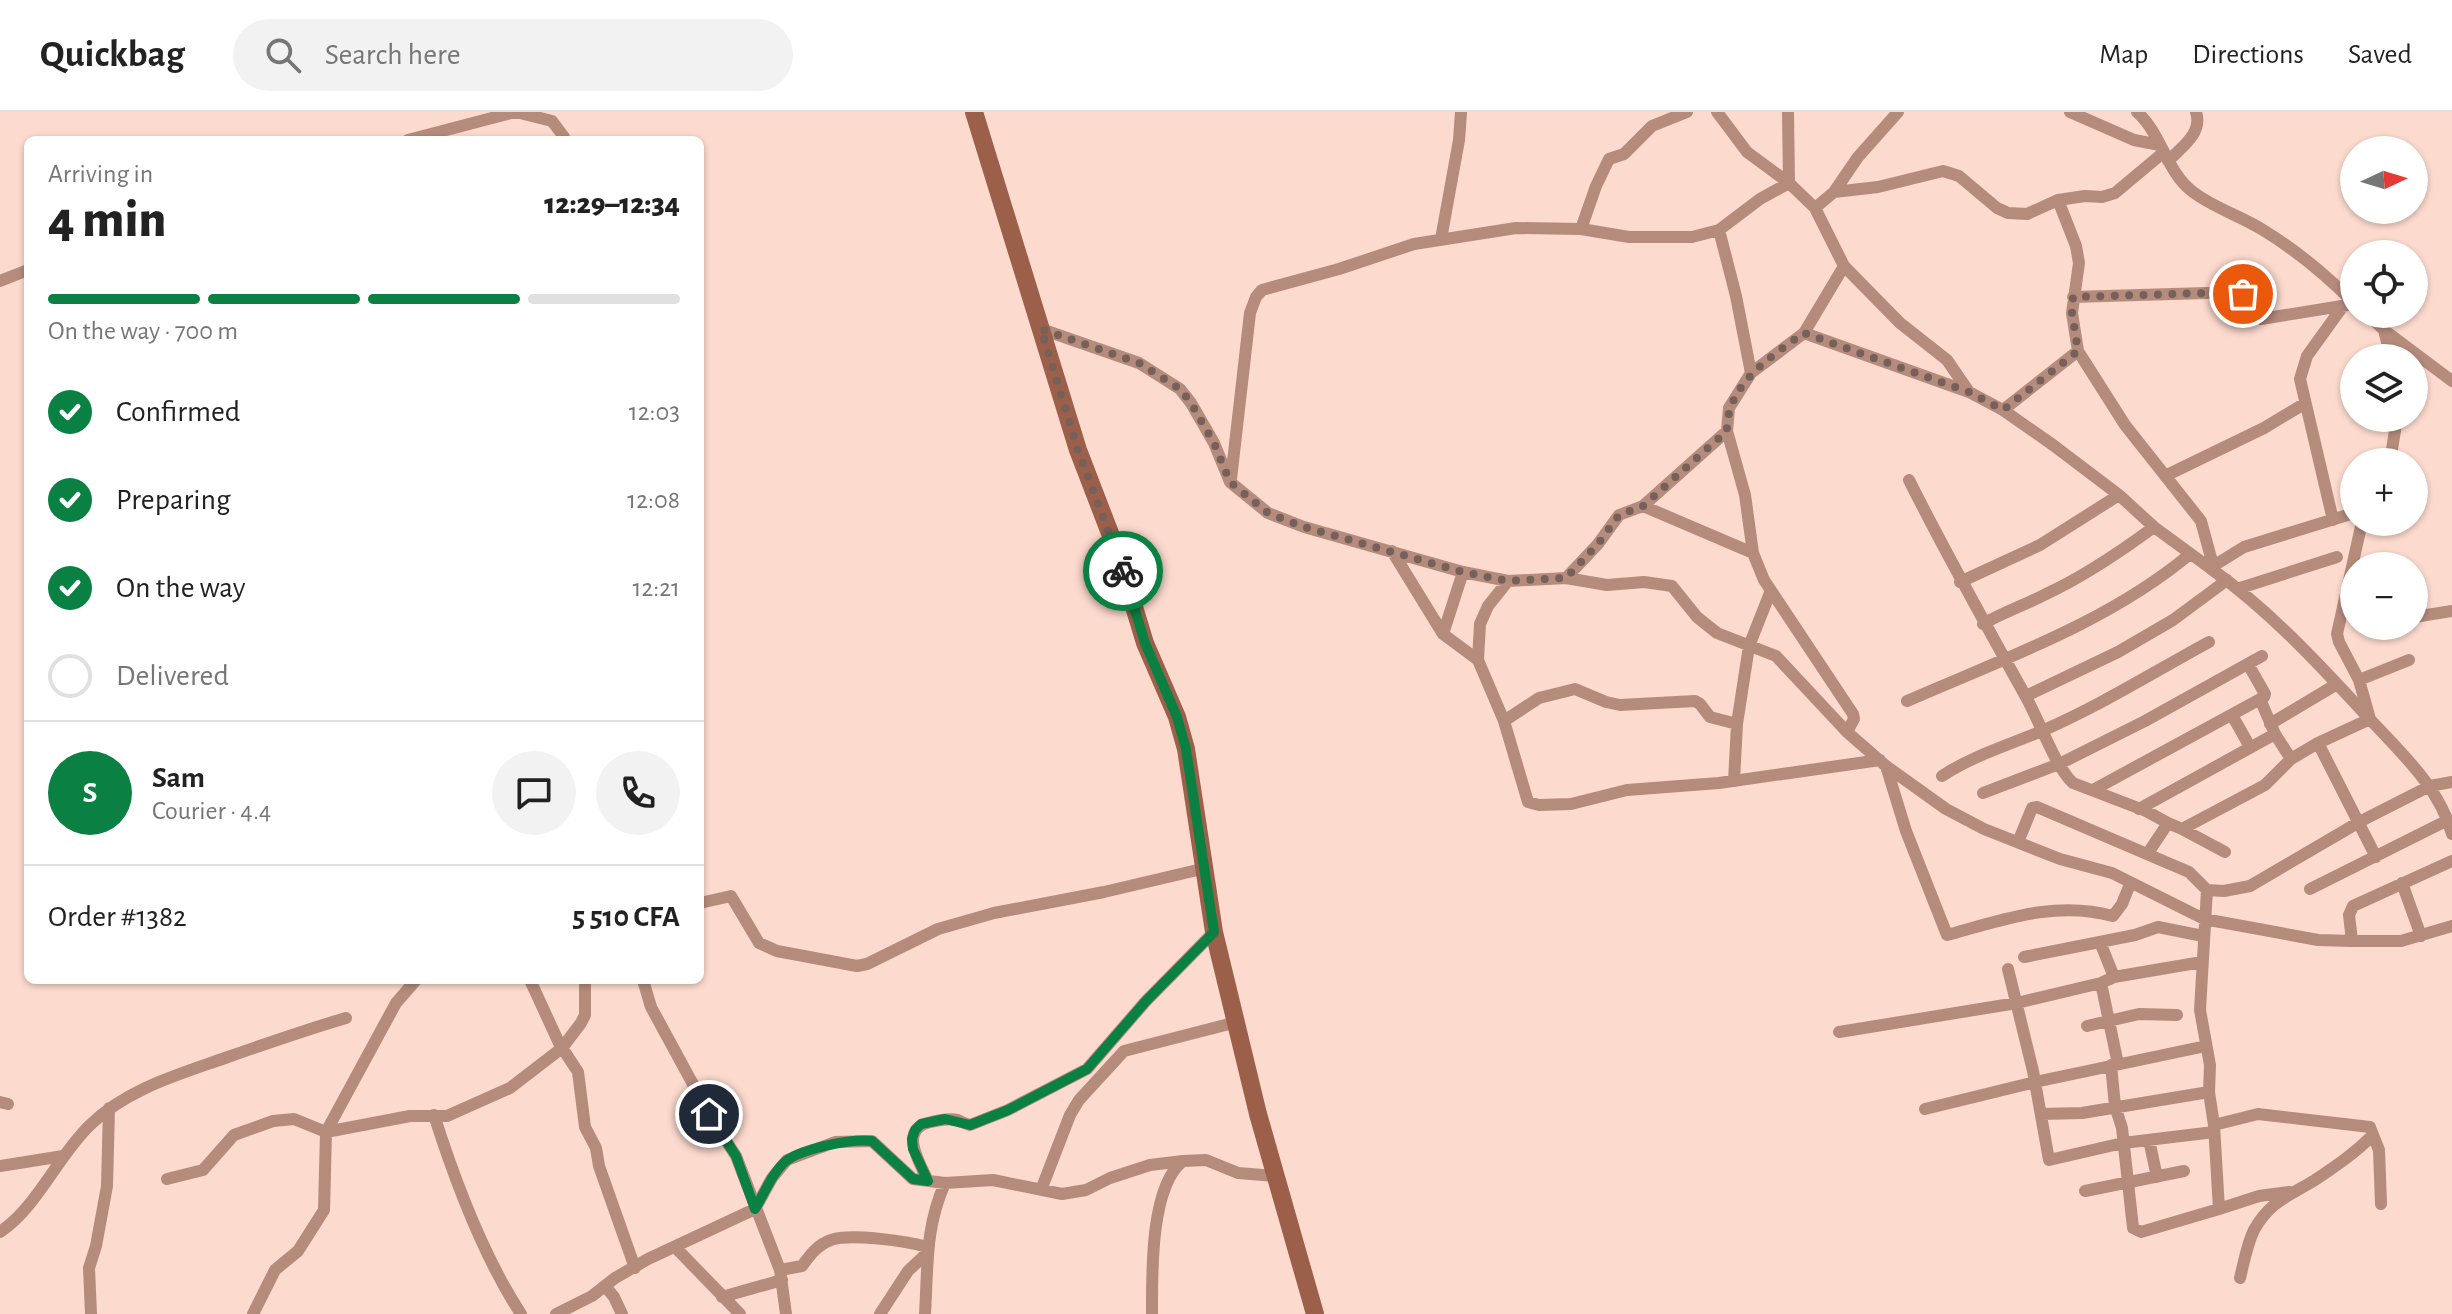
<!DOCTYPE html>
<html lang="en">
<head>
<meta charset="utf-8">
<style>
	:root { --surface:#fff; --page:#f2f2f2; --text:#222; --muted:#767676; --line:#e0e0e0; --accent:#0b8043 }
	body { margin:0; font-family:"Alegreya Sans",sans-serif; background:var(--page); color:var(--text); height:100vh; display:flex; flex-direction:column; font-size:30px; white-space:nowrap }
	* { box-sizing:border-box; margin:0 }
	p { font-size:26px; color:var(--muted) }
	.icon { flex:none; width:44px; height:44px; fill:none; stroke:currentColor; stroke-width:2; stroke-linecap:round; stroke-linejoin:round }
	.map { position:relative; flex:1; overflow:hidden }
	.details { position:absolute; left:24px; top:24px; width:680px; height:848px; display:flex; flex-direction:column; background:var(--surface); border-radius:12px; box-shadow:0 2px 6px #0004 }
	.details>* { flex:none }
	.needle { width:52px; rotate:86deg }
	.tools { position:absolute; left:2340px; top:24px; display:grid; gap:16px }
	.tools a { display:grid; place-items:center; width:88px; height:88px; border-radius:50%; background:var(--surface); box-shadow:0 2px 6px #0004; font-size:40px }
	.pin { position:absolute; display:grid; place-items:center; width:68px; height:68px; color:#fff; margin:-34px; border:4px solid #fff; border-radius:50%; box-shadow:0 2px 8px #0007 }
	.courier { position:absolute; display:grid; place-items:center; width:80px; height:80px; margin:-40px; border:6px solid #0b8043; border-radius:50%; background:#fff; color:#222; box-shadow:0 2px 10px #0007 }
	.summary em { font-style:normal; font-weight:800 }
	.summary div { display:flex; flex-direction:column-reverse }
	.summary { display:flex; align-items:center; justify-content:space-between; height:136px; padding:0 24px }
	h1 { font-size:52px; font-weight:800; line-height:60px }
	.bar { display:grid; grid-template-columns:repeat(4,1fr); gap:12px 8px; align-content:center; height:96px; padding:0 24px }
	.bar i { height:10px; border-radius:6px; background:var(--line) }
	.bar .selected { background:var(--accent) }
	.bar p { grid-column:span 4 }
	.line { display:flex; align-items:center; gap:20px; padding:0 24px; border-top:2px solid var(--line) }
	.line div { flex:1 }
	.round { display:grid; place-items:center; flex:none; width:84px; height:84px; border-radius:42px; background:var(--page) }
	ol { padding:0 24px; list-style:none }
	li { display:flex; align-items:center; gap:24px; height:88px }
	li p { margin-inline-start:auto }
	li .icon { padding:8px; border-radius:50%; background:var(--accent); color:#fff; stroke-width:4 }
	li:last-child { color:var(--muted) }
	li i { width:44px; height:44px; border:4px solid var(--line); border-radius:50% }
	header { display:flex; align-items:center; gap:48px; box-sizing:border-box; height:112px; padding:0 40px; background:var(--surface); border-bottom:2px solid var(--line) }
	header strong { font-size:38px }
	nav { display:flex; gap:44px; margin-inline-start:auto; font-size:28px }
	.search { width:560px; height:72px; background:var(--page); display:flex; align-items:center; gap:20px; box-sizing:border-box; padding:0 28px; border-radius:44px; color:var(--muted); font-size:30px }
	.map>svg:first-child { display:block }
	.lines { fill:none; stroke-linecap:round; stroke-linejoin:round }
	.street { stroke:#b58b7c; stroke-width:12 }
	.secondary { stroke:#9b5f4a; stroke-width:18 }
	.done { stroke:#75605a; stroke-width:8; stroke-dasharray:0 14.4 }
	.route { stroke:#0b8043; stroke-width:10 }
</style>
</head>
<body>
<header>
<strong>Quickbag</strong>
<div class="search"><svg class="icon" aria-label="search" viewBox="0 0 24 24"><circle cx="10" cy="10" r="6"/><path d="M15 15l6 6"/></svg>Search here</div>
<nav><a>Map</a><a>Directions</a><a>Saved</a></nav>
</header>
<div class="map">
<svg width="2452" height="1202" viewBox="0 0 2452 1202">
	<rect width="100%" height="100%" fill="#fddace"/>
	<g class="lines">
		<path class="street" d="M516 0 552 9 564 25
			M1788 0 1789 71 1815 96 1844 154 1900 211 1947 248 1969 280 2003 298 2053 333 2119 383 2154 415 2210 456 2244 435 2354 401
			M2070 0 2134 28 2160 33
			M2137 0C2162 22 2166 60 2193 80 2214 96 2241 104 2263 118 2296 138 2327 164 2354 191
			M408 28 515 0
			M2168 49C2182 35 2203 21 2196 0
			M1834 80 1878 75 1943 59 1959 64 1997 96 2008 101 2027 102 2058 88 2076 134 2079 151 2072 201 2078 239 2125 313 2201 409 2213 453
			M2058 88 2085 84 2102 85 2115 81 2164 40
			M1815 96 1834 80 1858 45 1898 0
			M1581 117 1596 74 1609 47 1624 42 1652 14 1687 0
			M1719 118 1736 184 1751 261
			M1441 127 1459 28 1461 0
			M0 169 28 158
			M2073 185 2239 180 2254 205 2261 207 2354 192
			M2367 202 2384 218 2452 269
			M1041 217 1139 251 1180 277 1191 291 1214 331 1230 370 1268 401 1304 415 1463 460 1508 469 1566 466 1607 473 1644 470 1672 474 1697 505 1717 521 1776 544 1847 620 1886 654 1946 697 1984 717 2060 747 2112 761 2204 807 2318 828 2352 829H2401L2452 814
			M2384 218 2391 246
			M1804 221 1969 280
			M2003 298 2078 239
			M1727 319 1745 383 1753 441 1764 468 1853 602 1854 607 1847 620
			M2390 350 2397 306
			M2165 364 2264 316 2304 292
			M1231 367 1250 201 1256 185 1262 178 1339 157 1414 132 1516 116 1581 117 1629 125H1692L1719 118 1760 87 1789 71 1747 40 1717 0
			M1909 368C1946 442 1986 513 2026 585 2039 608 2056 656 2073 671L2146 699 2168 711
			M1643 394 1753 441
			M2333 408 2300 267 2307 244 2343 194
			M1392 439 1443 522 1478 548
			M2210 456C2269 498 2317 550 2366 603 2399 639 2439 674 2452 722
			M1566 466 1598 432 1619 403 1643 394 1727 319 1729 296 1751 261 1804 221 1844 154
			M1508 469 1488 494 1480 512 1478 548 1504 609 1528 690 1539 693 1571 692 1627 678 1719 671 1880 648
			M1960 470 2040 433 2119 383
			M2237 477 2337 445
			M2414 505 2452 499
			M1983 512C2004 500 2025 493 2046 482 2085 464 2120 440 2154 415
			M1443 522 1463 460
			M2359 568 2409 548
			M2026 584 2118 540 2173 508 2227 468
			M2260 587 2275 622 2291 647
			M1907 589C2003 547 2109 510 2190 442
			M2232 603 2250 635
			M1504 609 1539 586 1575 577 1606 590 1620 593 1695 589 1700 592 1710 605 1737 612
			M2270 612 2337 572
			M2318 631 2376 745
			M1886 654 1906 719 1947 823C2002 808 2056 788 2113 804L2122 792 2130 772
			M1942 664C1974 643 2009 633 2044 618 2101 593 2154 560 2209 530
			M1734 669 1737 612 1749 534 1770 481
			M2093 678 2264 585 2265 582 2248 552
			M1983 681 2059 652 2145 609 2262 544
			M2139 697 2275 622
			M2182 717 2225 740
			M2018 730 2032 696 2037 695 2189 760 2207 778
			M2148 741 2168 711 2182 717 2265 673 2291 647 2318 631 2370 607 2359 568 2339 530 2337 522 2362 410
			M2402 771 2421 824
			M2310 777 2448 708
			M700 791 731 784 759 831 777 839 857 854 867 852 938 817 994 801 1104 780 1206 756
			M2352 829 2349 803 2353 794 2452 749
			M2100 830 2114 865
			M2024 845 2135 823 2158 815 2203 824
			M2008 857 2033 959 2049 1048 2123 1031 2214 1020
			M530 868 559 931 578 960 585 1015 596 1036 599 1054 635 1156
			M643 868 651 895 713 1009 736 1044 780 1158 786 1202
			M2101 871 2118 952
			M2087 914 2139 902 2177 903
			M1839 920 2017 891 2101 871 2114 865 2202 850
			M2111 953 2115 994 2122 1016 2133 1116 2141 1120 2219 1097
			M0 990 8 992
			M1925 997 2035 970 2206 934
			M2041 1002 2082 1001 2209 980
			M434 1003C455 1069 483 1144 521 1202
			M2214 1013 2258 1002 2370 1015 2373 1023C2355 1041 2336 1054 2315 1068 2289 1084 2270 1089 2254 1118 2247 1132 2244 1150 2240 1166
			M2373 1023 2379 1038 2381 1092
			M2149 1028 2157 1065
			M0 1054 63 1044
			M167 1067 203 1058 234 1023 273 1009 294 1007 326 1020 410 1004H447L510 976 562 936 581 911 585 903V868
			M928 1069C919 1049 898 1017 931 1010 939 1008 950 1006 958 1008 962 1010 966 1012 970 1013L1008 998 1087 957 1146 889 1214 820
			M1041 1078 1070 1003 1079 988 1124 939 1237 910
			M2085 1079 2184 1059
			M2289 1080 2259 1084 2219 1097 2214 1013 2209 980 2210 953 2200 898 2207 778 2224 779 2250 774 2361 709 2430 674 2452 670
			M0 1120C38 1094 57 1045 90 1013 127 977 177 963 225 946 265 932 305 918 346 906
			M675 1135 740 1202
			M780 1158 802 1154C810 1143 817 1133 831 1128 849 1121 907 1129 927 1135
			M606 1175 614 1185 622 1202
			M722 1185 782 1168
			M91 1202 89 1156 96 1134 107 1074 109 996
			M253 1202 275 1158 298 1139 324 1098 326 1020 396 891 416 868
			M556 1202 592 1184 615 1166 648 1147 755 1097 772 1066 787 1048 835 1030 872 1029 913 1067 945 1071 993 1068 1062 1082 1086 1078 1110 1066 1150 1053 1183 1049 1206 1048 1238 1061 1275 1064
			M880 1202 908 1159 927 1141
			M925 1202C928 1154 925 1116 945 1071
			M1152 1202C1152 1163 1150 1074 1183 1049"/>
		<path class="secondary" d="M974 0 1078 338 1118 442 1145 531 1177 605 1186 637 1214 820 1258 1002 1315 1202"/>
	</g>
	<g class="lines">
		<path class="done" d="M1123 459 1078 338 1041 217 1139 251 1180 277 1191 291 1214 331 1230 370 1268 401 1304 415 1463 460 1508 469 1566 466 1598 432 1619 403 1643 394 1727 319C1726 273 1770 245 1804 221L1969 280 2003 298 2078 239 2072 201 2073 185 2239 180 2243 182"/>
		<path class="route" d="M709 1002 736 1044 755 1097C764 1082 772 1061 786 1049 801 1037 852 1026 872 1029L913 1067 928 1069 913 1037 912 1027 915 1018 921 1012 945 1007 970 1013 1008 998 1087 957 1146 889 1214 820 1186 637 1177 605 1145 531 1123 459"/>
	</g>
</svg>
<div class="tools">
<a><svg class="needle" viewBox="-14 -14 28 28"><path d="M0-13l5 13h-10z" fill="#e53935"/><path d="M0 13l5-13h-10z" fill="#767676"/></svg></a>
<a><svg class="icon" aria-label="locate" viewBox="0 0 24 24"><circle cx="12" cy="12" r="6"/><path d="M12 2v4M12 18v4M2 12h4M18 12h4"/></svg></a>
<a><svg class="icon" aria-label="layers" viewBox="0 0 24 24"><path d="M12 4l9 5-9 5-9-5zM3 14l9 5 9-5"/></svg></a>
<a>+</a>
<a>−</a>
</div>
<div class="pin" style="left:2243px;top:182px;background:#ea580c"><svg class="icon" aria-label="bag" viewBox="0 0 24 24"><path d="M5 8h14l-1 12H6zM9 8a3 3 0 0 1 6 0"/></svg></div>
<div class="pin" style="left:709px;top:1002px;background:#1f2937"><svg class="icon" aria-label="home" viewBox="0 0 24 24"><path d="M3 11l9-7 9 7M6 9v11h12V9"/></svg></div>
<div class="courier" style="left:1123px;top:459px"><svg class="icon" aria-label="bike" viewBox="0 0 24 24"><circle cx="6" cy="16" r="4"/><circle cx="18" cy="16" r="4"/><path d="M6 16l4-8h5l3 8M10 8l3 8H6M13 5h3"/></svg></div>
<section class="details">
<div class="summary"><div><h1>4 min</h1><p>Arriving in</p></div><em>12:29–12:34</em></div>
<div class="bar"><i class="selected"></i><i class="selected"></i><i class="selected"></i><i></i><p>On the way · 700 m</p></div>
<ol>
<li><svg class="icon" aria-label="check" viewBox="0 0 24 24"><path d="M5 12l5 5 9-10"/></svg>Confirmed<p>12:03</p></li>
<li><svg class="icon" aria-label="check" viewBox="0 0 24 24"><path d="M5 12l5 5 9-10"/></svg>Preparing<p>12:08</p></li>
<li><svg class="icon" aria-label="check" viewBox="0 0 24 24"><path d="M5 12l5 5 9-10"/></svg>On the way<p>12:21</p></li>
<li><i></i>Delivered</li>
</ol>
<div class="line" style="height:144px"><b class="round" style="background:var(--accent);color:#fff">S</b><div><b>Sam</b><p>Courier · 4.4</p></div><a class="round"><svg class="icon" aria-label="chat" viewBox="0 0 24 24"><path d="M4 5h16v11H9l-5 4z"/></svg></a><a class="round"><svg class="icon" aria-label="phone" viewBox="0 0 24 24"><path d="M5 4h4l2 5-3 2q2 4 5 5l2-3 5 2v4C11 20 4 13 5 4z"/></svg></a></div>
<div class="line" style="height:104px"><div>Order #1382</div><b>5 510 CFA</b></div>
</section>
</div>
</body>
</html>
